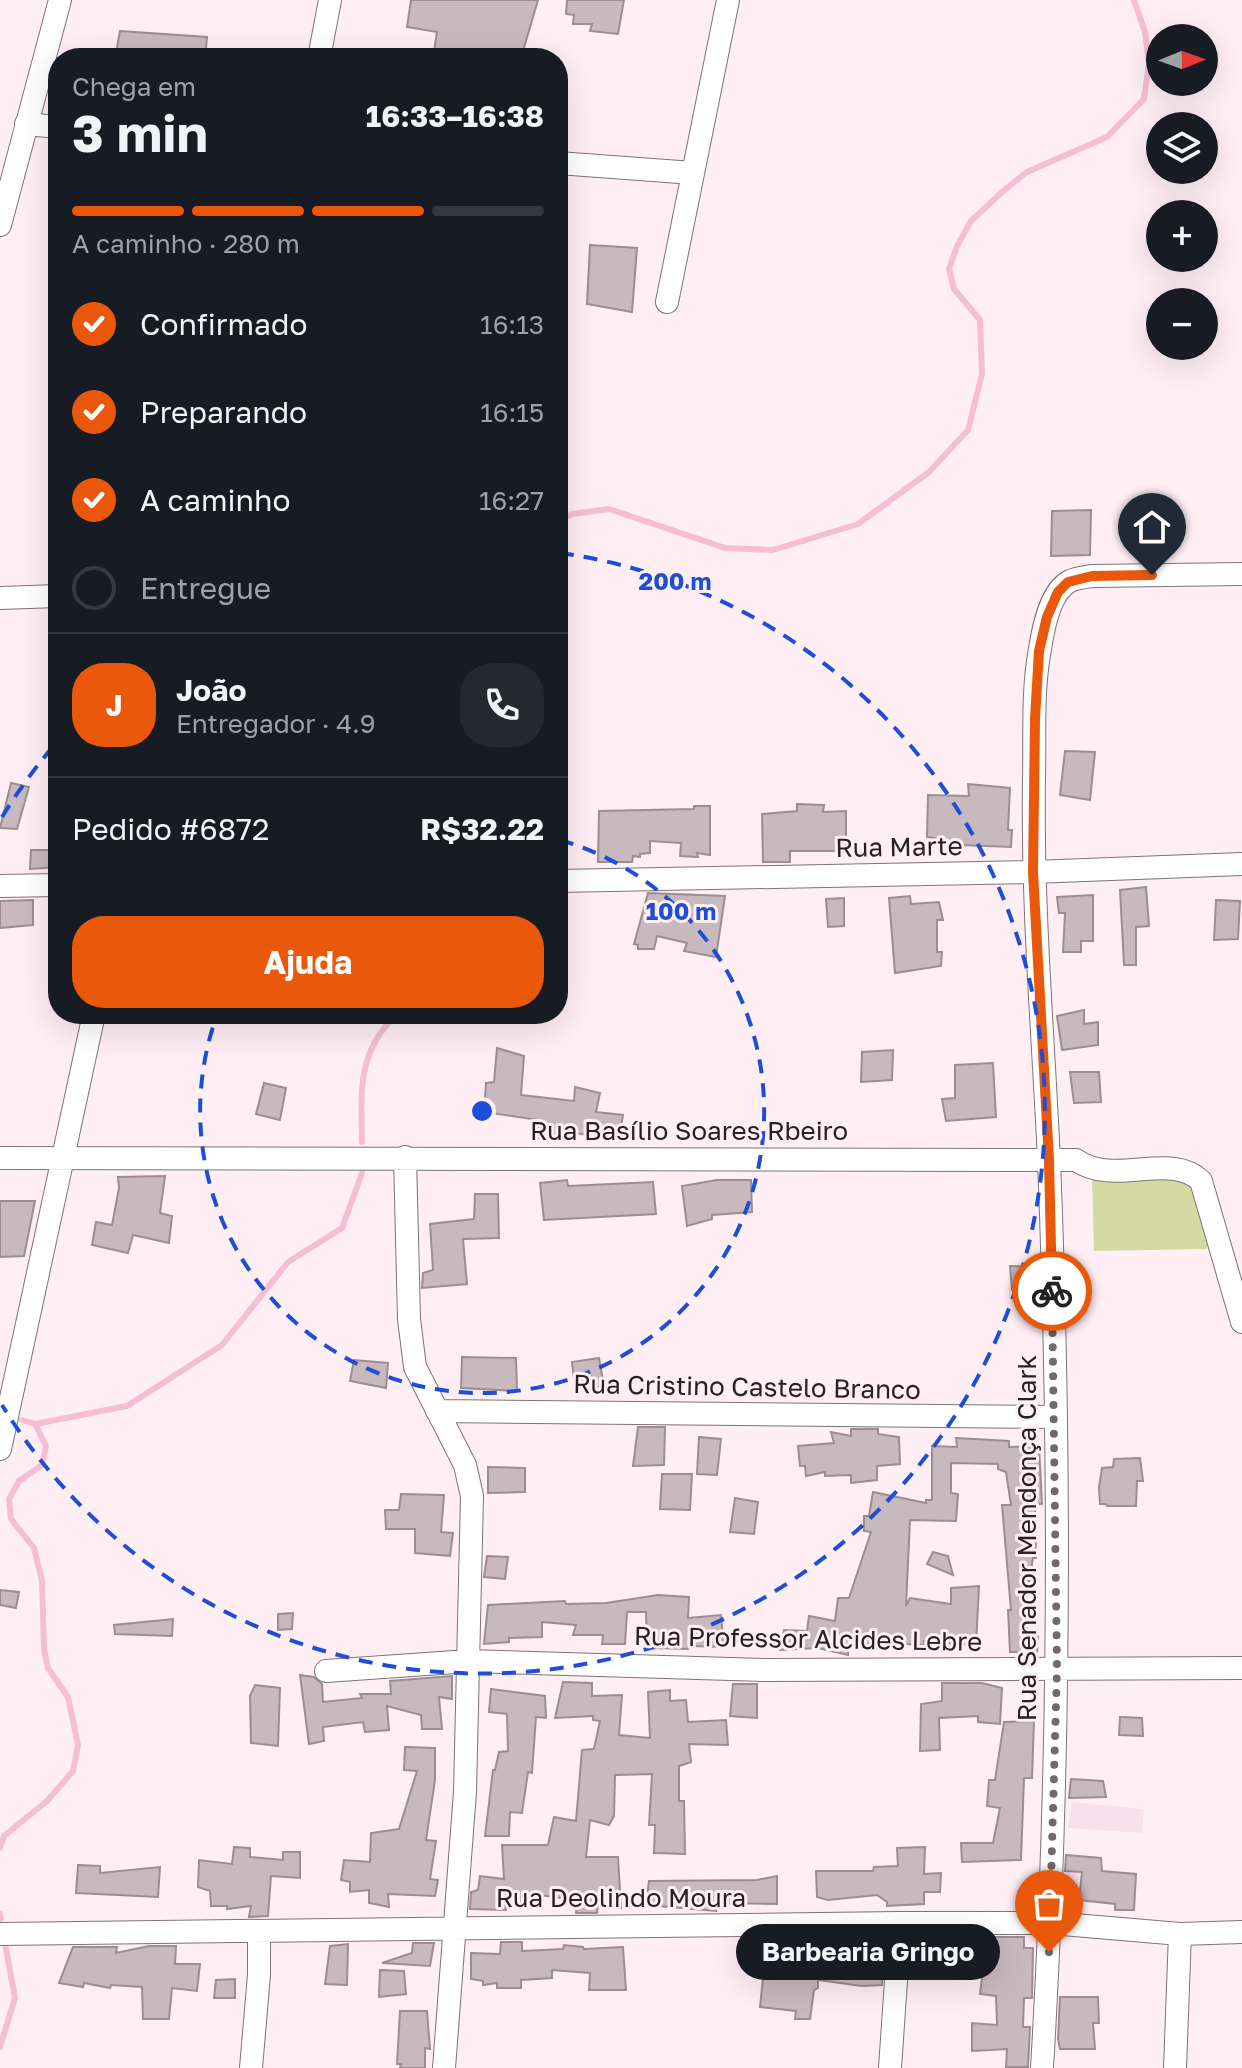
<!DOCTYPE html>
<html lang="pt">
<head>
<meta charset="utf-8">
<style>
	:root { --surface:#171b24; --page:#242831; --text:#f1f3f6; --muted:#9ea1a6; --line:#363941; --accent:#ea580c }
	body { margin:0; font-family:"Golos Text",sans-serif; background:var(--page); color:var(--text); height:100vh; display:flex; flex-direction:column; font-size:30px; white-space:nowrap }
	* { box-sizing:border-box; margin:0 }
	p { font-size:26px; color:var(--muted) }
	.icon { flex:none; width:44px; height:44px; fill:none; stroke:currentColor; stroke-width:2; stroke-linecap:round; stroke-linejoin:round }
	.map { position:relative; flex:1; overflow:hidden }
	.panel { position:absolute; left:48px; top:48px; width:520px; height:976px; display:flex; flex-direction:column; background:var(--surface); border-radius:32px; box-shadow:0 8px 32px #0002 }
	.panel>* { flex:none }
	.needle { width:52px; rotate:89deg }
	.buttons { position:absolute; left:1146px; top:24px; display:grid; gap:16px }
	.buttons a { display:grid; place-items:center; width:72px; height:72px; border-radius:50%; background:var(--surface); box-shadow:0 8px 32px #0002; font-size:40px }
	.pin { position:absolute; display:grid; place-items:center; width:68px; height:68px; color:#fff; margin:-82px -34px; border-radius:50% 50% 50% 0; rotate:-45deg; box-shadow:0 0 8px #0007 }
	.pin .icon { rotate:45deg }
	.courier { position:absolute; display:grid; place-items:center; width:80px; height:80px; margin:-40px; border:6px solid #ea580c; border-radius:50%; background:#fff; color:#222; box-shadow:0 2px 10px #0007 }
	.bubble { position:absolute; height:56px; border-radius:28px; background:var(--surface); box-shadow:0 8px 32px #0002; font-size:26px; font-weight:700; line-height:56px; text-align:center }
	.overview em { font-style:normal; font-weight:700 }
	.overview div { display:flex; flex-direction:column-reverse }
	.overview { display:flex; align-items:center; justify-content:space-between; height:136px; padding:0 24px }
	h1 { font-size:52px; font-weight:700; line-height:60px }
	.bar { display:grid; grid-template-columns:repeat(4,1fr); gap:12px 8px; align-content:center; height:96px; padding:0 24px }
	.bar i { height:10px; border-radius:6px; background:var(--line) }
	.bar .active { background:var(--accent) }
	.bar p { grid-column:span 4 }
	.line { display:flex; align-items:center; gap:20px; padding:0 24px; border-top:2px solid var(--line) }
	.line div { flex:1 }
	.round { display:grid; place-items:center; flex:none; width:84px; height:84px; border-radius:32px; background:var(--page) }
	ol { padding:0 24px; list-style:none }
	li { display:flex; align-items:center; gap:24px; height:88px }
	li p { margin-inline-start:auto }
	li .icon { padding:8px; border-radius:50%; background:var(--accent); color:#fff; stroke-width:4 }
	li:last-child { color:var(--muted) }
	li i { width:44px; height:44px; border:4px solid var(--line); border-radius:50% }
	.action { display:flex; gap:16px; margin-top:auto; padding:16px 24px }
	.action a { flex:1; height:92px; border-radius:32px; background:var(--accent); color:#fff; font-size:32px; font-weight:700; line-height:92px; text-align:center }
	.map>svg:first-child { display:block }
	.built { fill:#f7e0e9 }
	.green { fill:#d3daa2 }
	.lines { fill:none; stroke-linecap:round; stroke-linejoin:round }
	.stream { stroke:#f5bed4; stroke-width:6 }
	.building { fill:#c8b9be; stroke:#9b8d92; stroke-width:2 }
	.minor-casing { stroke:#7f7277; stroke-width:24 }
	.minor { stroke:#fff; stroke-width:22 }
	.done { stroke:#73696c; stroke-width:8; stroke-dasharray:0 14.4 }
	.route { stroke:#ea580c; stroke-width:10 }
	.ring { fill:none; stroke:#1d4ed8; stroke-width:4; stroke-dasharray:14 10 }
	.labels { text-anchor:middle; stroke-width:6; stroke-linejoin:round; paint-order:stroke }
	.street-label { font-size:26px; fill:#272123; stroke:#ffeff5 }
	.centre { fill:#1d4ed8; stroke:#ffeff5; stroke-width:4 }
	.ring-label { font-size:24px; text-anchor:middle; font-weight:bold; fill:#1d4ed8; stroke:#ffeff5; stroke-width:6; stroke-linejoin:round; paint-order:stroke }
</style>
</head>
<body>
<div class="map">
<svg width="1242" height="2068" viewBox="0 0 1242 2068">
	<rect width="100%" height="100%" fill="#ffeff5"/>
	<path class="built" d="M1072 1802 1144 1809 1142 1833 1068 1828Z
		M1067 1871 1081 1872 1077 1895 1061 1893Z"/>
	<path class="green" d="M1205 1176 1208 1212 1207 1249 1094 1251 1092 1178Z"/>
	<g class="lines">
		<path class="stream" d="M558 522 572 514 609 509 725 548 773 550 858 524 929 472 968 430 982 374 980 320 954 289 949 269 957 246 971 221 1002 192 1027 172 1107 137 1144 99 1149 63 1145 32 1134 0
			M362 1142C361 1092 357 1049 398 1014
			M22 1420 35 1424 127 1406 222 1345 288 1262 342 1228 362 1173
			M0 1848 4 1836 47 1801 73 1771 78 1745 68 1697 48 1668 44 1649 42 1581 34 1548 11 1519 9 1499 19 1481 42 1465 46 1446 35 1424
			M0 1914 1 1919
			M0 2047 15 1998 5 1943"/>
	</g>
	<path class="building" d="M411 0H538L521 58H433L437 32 407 27Z
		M567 0H624L618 34 590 31 592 24H573L574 15 566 14Z
		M120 31 207 37 205 58H115Z
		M590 245 637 248 632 312 587 304Z
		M1091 510 1090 555 1051 556 1052 511Z
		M1065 751 1095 752 1090 800 1060 795Z
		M11 783 29 787 17 829 0 828Z
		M968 784 1010 788 1008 830H1012L1011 847 933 844 935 838 927 837 928 795 969 796Z
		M797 804 824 805 823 812 846 811V851H790V862H763L762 814 797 811Z
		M694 806H710V855L697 853 698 857 680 856 681 843 650 841V853L640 854V857L633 856 632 862H598L599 811 694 809Z
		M31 850H58V867L30 869Z
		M1146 887 1149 926 1136 927V965H1124L1120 890Z
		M648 893 725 896 716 957 684 951 687 943 657 936 654 949H638V945L634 944Z
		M1093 895V941H1081V952H1063L1065 913H1059L1057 897Z
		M910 896 911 904 939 902 943 920H937V952H942L941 966 895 973 889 898Z
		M844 898V926L828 927 826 899Z
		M33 900V925L0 928V901Z
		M1216 900 1240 901 1238 939 1214 940Z
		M1084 1010V1024L1098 1022V1045L1062 1050 1057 1016Z
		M497 1048 524 1056 521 1095 574 1101 575 1087 600 1093 596 1112 623 1115 619 1139 565 1132 564 1138H537L539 1120 484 1112 486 1083 494 1082Z
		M893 1050 892 1080 861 1082 862 1052Z
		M993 1063 996 1117 946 1121 942 1099 955 1098V1065Z
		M1070 1072H1099L1101 1102 1074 1103Z
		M264 1083 286 1088 280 1120 256 1114Z
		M165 1176 160 1213 172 1216 169 1243 133 1235 128 1253 92 1245 96 1222 112 1225 119 1188 118 1177Z
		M567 1180 568 1186 653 1182 656 1214 544 1220 540 1183Z
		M717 1180H751L752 1212 712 1215V1219L687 1226 682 1186Z
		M475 1194H498L499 1238 463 1239 467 1284 422 1288 423 1273 433 1270 430 1224 474 1219Z
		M0 1201H35L24 1256 0 1257Z
		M1010 1266 1039 1267V1290H1012Z
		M462 1357 516 1358 517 1391 461 1388Z
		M599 1358 604 1386 575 1388 572 1362Z
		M354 1360 388 1363 386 1388 350 1381Z
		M638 1427H665L664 1465 633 1466Z
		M851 1429H878V1434L899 1437 900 1464 877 1466V1480L851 1483V1475L825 1476V1472L806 1476 805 1466H800L798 1446 834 1443 831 1432 851 1436Z
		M699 1437 721 1439 717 1475 697 1474Z
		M956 1438 1009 1441V1447L1039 1446 1042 1504H1035L1036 1558H1033L1029 1583H1026L1027 1633 1038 1636 1037 1652H1010L1008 1610H1011L1002 1505H1011L1006 1472 998 1469V1464L951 1463V1493L958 1494 956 1521 910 1520 906 1606 910 1598 951 1604V1588L979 1586 976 1646 924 1641V1645L888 1643 848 1646V1655L818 1648 780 1650 784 1630 807 1631 809 1616 835 1621 838 1598H849L871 1532 864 1531V1516H869L873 1492 926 1503V1500H932V1446L957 1447Z
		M1140 1458 1143 1481H1137L1136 1506H1107L1106 1504H1100L1099 1487 1102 1468 1113 1467 1114 1459Z
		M488 1467 525 1468V1492L488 1493Z
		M662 1474H692L690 1510 660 1509Z
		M401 1494 444 1495 441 1532 453 1533 450 1556 415 1553V1529H386L385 1510H399Z
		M735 1498 758 1502 754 1534 730 1532Z
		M933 1552 948 1556 953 1575 927 1564Z
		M487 1556 508 1557 505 1579 484 1577Z
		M0 1590 19 1592 16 1608 0 1605Z
		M658 1595 689 1597 688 1618 721 1615 724 1647 688 1646V1649L657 1648 647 1650 646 1612H627L625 1644H602L603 1635H573L576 1625 542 1622V1637L509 1638V1642L484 1644 488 1605 565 1601 566 1604 606 1603Z
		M293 1613 292 1629 278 1630V1614Z
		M173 1619 172 1636 115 1634 114 1625Z
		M300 1675 314 1677 322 1684 323 1702 362 1698 360 1694H391L390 1681 452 1676V1699L439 1697 442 1729H422L421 1715 387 1706 389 1730 365 1732 363 1722 323 1727 324 1741 309 1744Z
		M563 1682 592 1683V1696L622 1695 619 1735 650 1738 648 1692 670 1690V1701L686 1700 688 1722 726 1720 728 1745 689 1744 691 1762 679 1766V1801H684L685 1854 654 1853 655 1825H649L652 1774 615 1775 614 1816 609 1825 590 1820 586 1857H618L621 1908 598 1905 597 1913H576L577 1900 539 1895V1904L506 1901V1910L470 1909 471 1892 478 1890 480 1876 504 1879 502 1845H548L554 1817 576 1821 582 1750 594 1749 600 1721 593 1720V1716L555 1718Z
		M942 1683H982L1002 1688 1000 1724 978 1722V1716L939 1718 940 1750 920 1751 921 1704 942 1701Z
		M733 1684H757V1718L730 1716Z
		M255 1685 280 1688 278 1746 251 1743 250 1696Z
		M491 1689 545 1696 546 1718 536 1717 532 1773 528 1772 522 1813 510 1812 509 1836H485L493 1770H495L499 1752 508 1751 507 1714 489 1712Z
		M1120 1717 1142 1718 1143 1736 1119 1735Z
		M1034 1721 1032 1778H1024L1021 1860 962 1862 961 1843H993L1000 1808 987 1806 989 1780H995L1004 1722Z
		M405 1747 435 1748V1780L426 1840 436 1841 430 1879 438 1880 435 1896 388 1894 389 1907 369 1903V1890L350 1892V1882L341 1880 344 1860 370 1862 371 1833 399 1829 417 1771 404 1770Z
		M1071 1779 1103 1781 1106 1797 1069 1798Z
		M234 1847 250 1848V1857L283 1860V1852H300V1878L271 1876 268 1916 249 1917 251 1906 227 1909V1906H211L210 1891 198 1887 199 1860 232 1864Z
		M925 1847 924 1874 941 1873 940 1892H924V1904L887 1906V1902L877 1895 828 1900 817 1897 816 1871H873L874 1867 898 1866 897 1848Z
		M1066 1855 1101 1858 1102 1871 1136 1874 1134 1910H1115V1904L1079 1900 1082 1872 1065 1871Z
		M78 1865 100 1866V1873L160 1867 158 1897 76 1893Z
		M777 1876V1904L716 1903V1911L646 1905 649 1881 757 1880Z
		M870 1937 885 1938 882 1985 862 1986 818 1980V1988L814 1990 810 2019H795L796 2011 760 2007 766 1950 777 1951 776 1940 797 1941 795 1963 834 1966 836 1947 868 1950Z
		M987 1937H1024V1948H1033L1032 1998H1024L1023 2027H1030L1028 2067H1006L1007 2049 972 2051V2023L997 2025 996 1996 980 1994Z
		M501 1942H522V1951L563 1949 564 1945 583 1947 584 1949 623 1947 626 1990H589L590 1973 552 1970V1978L521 1980V1988H497V1983L483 1985V1981L471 1979V1953L500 1954Z
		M413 1943H434L430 1966 382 1963 412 1953Z
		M348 1944 347 1985 325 1984 330 1946Z
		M149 1946H176L175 1964H200L197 1991 172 1988 169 2019H143L142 1987 111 1985 110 1988 84 1983 83 1987 59 1983 73 1947H117L116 1953Z
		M912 1954H931L932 1974 911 1973Z
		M380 1970 404 1971 406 1994 379 1997Z
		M235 1979V1998H214L216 1980Z
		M1060 1997H1098L1099 2023H1093L1095 2049H1060L1058 2039Z
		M400 2011H427L430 2049 425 2048V2068H400L401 2064H397Z"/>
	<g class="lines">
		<defs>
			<path id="minor" d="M319 58 330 0
				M26 124 58 127
				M558 163 693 173
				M0 225 60 0
				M667 302 728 0
				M0 598 58 596
				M558 881 1033 872 1242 864
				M0 886 58 885
				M405 1157 409 1319 415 1367 465 1465 472 1496 465 1792 444 2068
				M0 1158 1076 1160C1114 1187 1170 1151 1201 1181L1242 1322
				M437 1411 1056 1417
				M0 1449 94 1014
				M326 1671 469 1661 764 1670 1242 1668
				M0 1934 900 1923H1051L1180 1934 1242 1932
				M251 2068 259 1975V1931
				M890 2068 900 1923
				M1042 2068C1060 1766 1061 1463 1049 1160 1043 1033 1032 906 1034 779 1035 736 1032 691 1040 649 1043 629 1050 591 1070 581 1076 578 1085 577 1092 576L1242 574
				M1175 2068 1180 1934"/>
		</defs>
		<use href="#minor" class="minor-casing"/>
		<use href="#minor" class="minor"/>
	</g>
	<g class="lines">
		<path class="done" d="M1049 1952 1057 1669 1052 1291"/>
		<path class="route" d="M1052 1291 1049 1160 1033 872 1035 719 1039 651 1047 617 1058 592 1068 582 1092 576 1152 575"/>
	</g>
	<g class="ring">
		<path d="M560 840A282 282 0 1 1 217 1015"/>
		<path d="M2 817A563 563 0 0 1 57 742M560 553A563 563 0 1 1 2 1405"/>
	</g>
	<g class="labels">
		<g class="street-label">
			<text transform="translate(899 847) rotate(-1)" y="9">Rua Marte</text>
			<text x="689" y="1140">Rua Basílio Soares Rbeiro</text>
			<text transform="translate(747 1387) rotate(1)" y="9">Rua Cristino Castelo Branco</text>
			<text transform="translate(1027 1538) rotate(-90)" y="9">Rua Senador Mendonça Clark</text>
			<text transform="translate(808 1639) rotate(1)" y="9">Rua Professor Alcides Lebre</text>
			<text x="621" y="1907">Rua Deolindo Moura</text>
		</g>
	</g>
	<circle cx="482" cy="1111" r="12" class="centre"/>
	<g class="ring-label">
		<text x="675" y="590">200 m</text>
		<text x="681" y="920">100 m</text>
	</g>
</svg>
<div class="buttons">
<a><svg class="needle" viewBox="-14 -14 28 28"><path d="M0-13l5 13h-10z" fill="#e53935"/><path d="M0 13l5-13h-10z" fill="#9ea1a6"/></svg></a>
<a><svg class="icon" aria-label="layers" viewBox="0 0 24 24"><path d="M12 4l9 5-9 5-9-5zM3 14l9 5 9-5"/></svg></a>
<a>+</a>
<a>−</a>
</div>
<div class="pin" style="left:1049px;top:1952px;background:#ea580c"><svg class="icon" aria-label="bag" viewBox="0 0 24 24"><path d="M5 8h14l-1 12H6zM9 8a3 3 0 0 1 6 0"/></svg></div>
<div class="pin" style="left:1152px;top:575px;background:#1f2937"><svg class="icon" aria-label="home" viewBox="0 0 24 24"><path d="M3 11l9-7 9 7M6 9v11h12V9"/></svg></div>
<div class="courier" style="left:1052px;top:1291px"><svg class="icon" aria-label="bike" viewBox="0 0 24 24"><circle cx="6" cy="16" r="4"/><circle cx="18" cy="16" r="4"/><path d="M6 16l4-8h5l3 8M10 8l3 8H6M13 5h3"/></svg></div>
<div class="bubble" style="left:736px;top:1924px;width:264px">Barbearia Gringo</div>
<section class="panel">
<div class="overview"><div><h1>3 min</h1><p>Chega em</p></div><em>16:33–16:38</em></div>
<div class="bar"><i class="active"></i><i class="active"></i><i class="active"></i><i></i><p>A caminho · 280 m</p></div>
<ol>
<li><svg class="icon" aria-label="check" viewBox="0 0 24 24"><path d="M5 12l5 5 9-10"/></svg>Confirmado<p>16:13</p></li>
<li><svg class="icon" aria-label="check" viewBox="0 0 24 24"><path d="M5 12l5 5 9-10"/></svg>Preparando<p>16:15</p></li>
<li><svg class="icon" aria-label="check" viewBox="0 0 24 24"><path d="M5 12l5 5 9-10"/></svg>A caminho<p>16:27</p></li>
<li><i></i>Entregue</li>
</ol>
<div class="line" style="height:144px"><b class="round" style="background:var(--accent);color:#fff">J</b><div><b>João</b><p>Entregador · 4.9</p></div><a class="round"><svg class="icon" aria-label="phone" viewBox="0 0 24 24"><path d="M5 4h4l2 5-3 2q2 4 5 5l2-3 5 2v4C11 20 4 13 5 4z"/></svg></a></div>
<div class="line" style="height:104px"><div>Pedido #6872</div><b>R$32.22</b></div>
<div class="action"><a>Ajuda</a></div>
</section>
</div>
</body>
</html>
